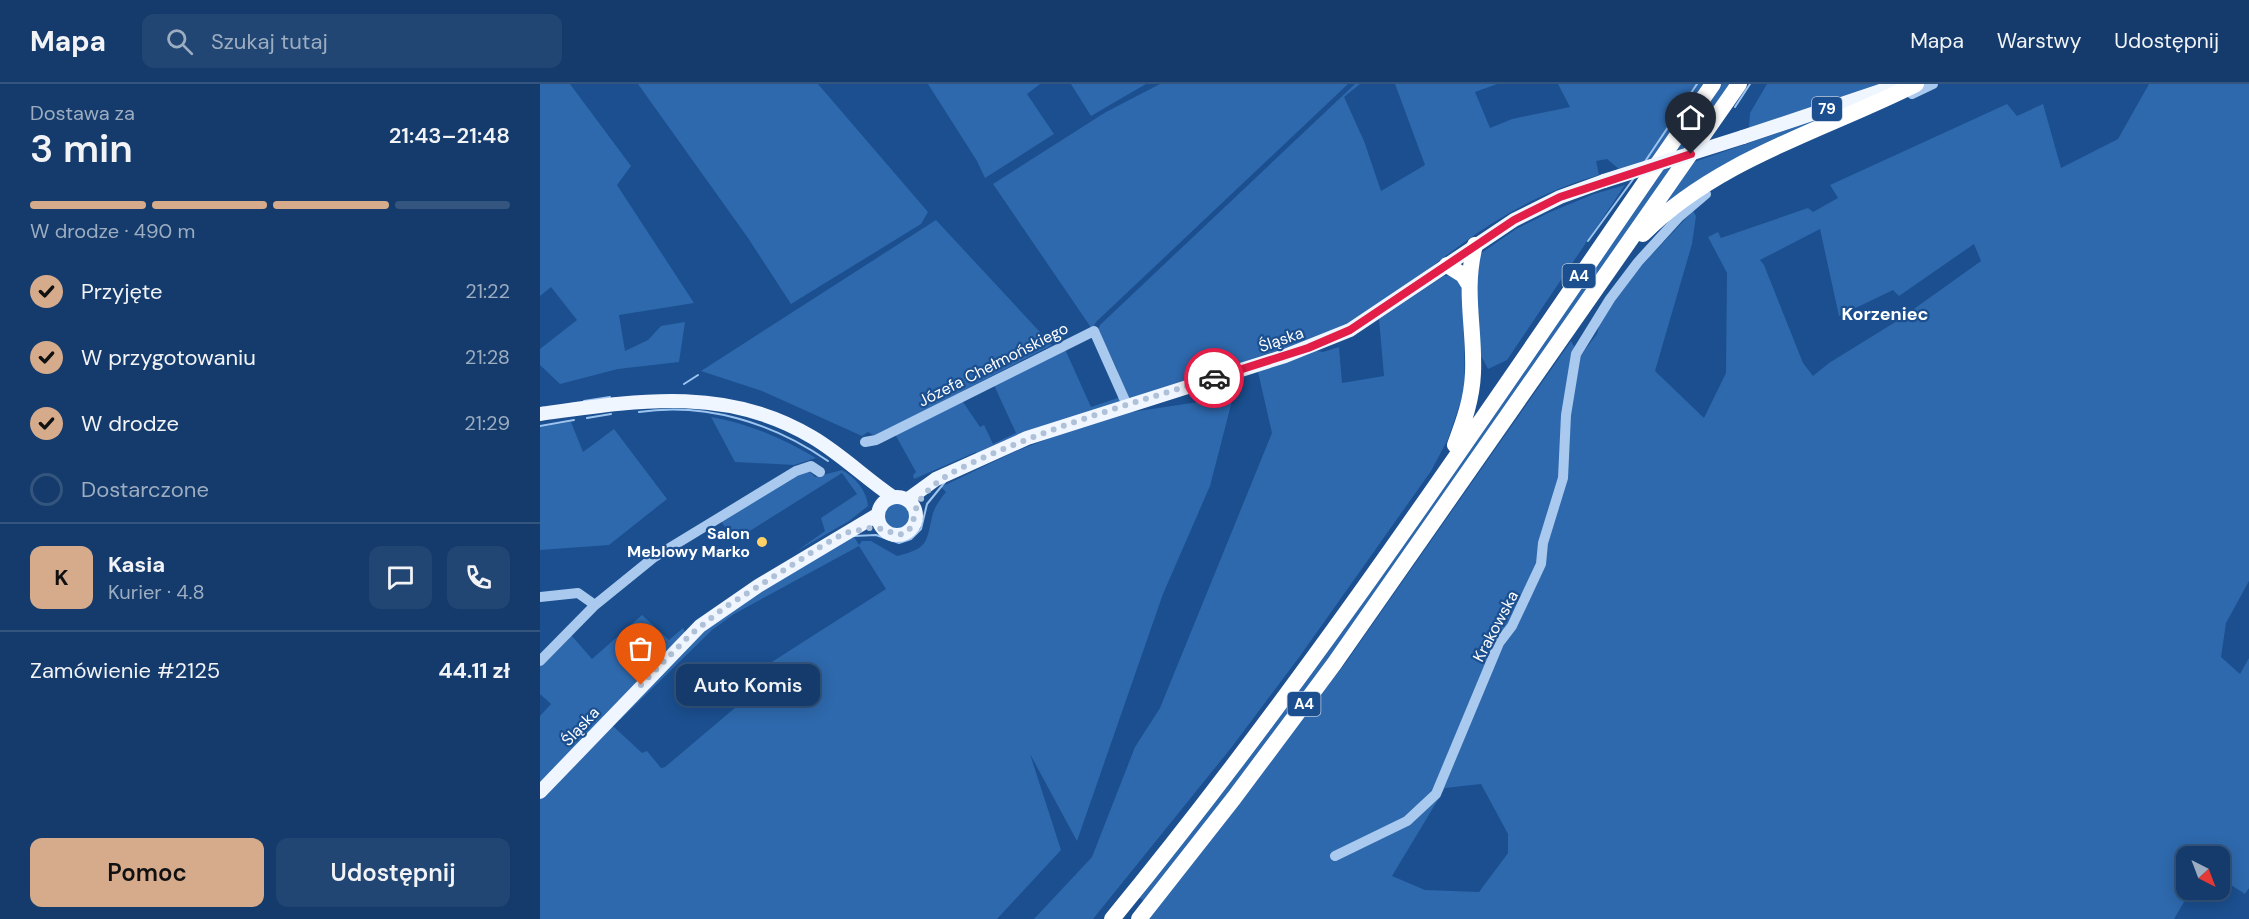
<!DOCTYPE html>
<html lang="pl">
<head>
<meta charset="utf-8">
<style>
	:root { --surface:#143b6b; --page:#214673; --text:#f1f3f6; --muted:#9dadc1; --line:#33557e; --accent:#d6ab8b }
	body { margin:0; font-family:"DM Sans",sans-serif; background:var(--page); color:var(--text); height:100vh; display:flex; flex-direction:column; font-size:22px; white-space:nowrap }
	* { box-sizing:border-box; margin:0 }
	p { font-size:20px; color:var(--muted) }
	.icon { flex:none; width:33px; height:33px; fill:none; stroke:currentColor; stroke-width:2; stroke-linecap:round; stroke-linejoin:round }
	.map { position:relative; flex:1; overflow:hidden }
	.drawer { display:flex; flex-direction:column; background:var(--surface); width:540px }
	.drawer>* { flex:none }
	.needle { width:39px; rotate:138deg }
	.tools { position:absolute; left:1636px; top:762px; display:grid; gap:12px }
	.tools a { display:grid; place-items:center; width:54px; height:54px; border-radius:12px; background:var(--surface); box-shadow:0 3px 15px #0003,0 0 0 2px var(--line); font-size:30px }
	.pin { position:absolute; display:grid; place-items:center; width:51px; height:51px; color:#fff; margin:-62px -26px; border-radius:50% 50% 50% 0; rotate:-45deg; box-shadow:0 0 6px #0007 }
	.pin .icon { rotate:45deg }
	.courier { position:absolute; display:grid; place-items:center; width:60px; height:60px; margin:-30px; border:4px solid #e11d48; border-radius:50%; background:#fff; color:#222; box-shadow:0 2px 8px #0007 }
	.bubble { position:absolute; height:42px; border-radius:12px; background:var(--surface); box-shadow:0 3px 15px #0003,0 0 0 2px var(--line); font-size:20px; font-weight:600; line-height:42px; text-align:center }
	.head em { font-style:normal; font-weight:600 }
	.head div { display:flex; flex-direction:column-reverse }
	.head { display:flex; align-items:center; justify-content:space-between; height:102px; padding:0 30px }
	h1 { font-size:39px; font-weight:600; line-height:45px }
	.bar { display:grid; grid-template-columns:repeat(4,1fr); gap:9px 6px; align-content:center; height:72px; padding:0 30px }
	.bar i { height:8px; border-radius:4px; background:var(--line) }
	.bar .current { background:var(--accent) }
	.bar p { grid-column:span 4 }
	.line { display:flex; align-items:center; gap:15px; padding:0 30px; border-top:2px solid var(--line) }
	.line div { flex:1 }
	.round { display:grid; place-items:center; flex:none; width:63px; height:63px; border-radius:12px; background:var(--page) }
	ol { padding:0 30px; list-style:none }
	li { display:flex; align-items:center; gap:18px; height:66px }
	li p { margin-inline-start:auto }
	li .icon { padding:6px; border-radius:50%; background:var(--accent); color:#111; stroke-width:4 }
	li:last-child { color:var(--muted) }
	li i { width:33px; height:33px; border:3px solid var(--line); border-radius:50% }
	.button { display:flex; gap:12px; margin-top:auto; padding:12px 30px }
	.button a { flex:1; height:69px; border-radius:12px; background:var(--accent); color:#111; font-size:24px; font-weight:600; line-height:69px; text-align:center }
	.button a+a { background:var(--page); color:var(--text) }
	header { display:flex; align-items:center; gap:36px; box-sizing:border-box; height:84px; padding:0 30px; background:var(--surface); border-bottom:2px solid var(--line) }
	header strong { font-size:28px }
	nav { display:flex; gap:33px; margin-inline-start:auto; font-size:21px }
	.search { width:420px; height:54px; background:var(--page); display:flex; align-items:center; gap:15px; box-sizing:border-box; padding:0 21px; border-radius:12px; color:var(--muted); font-size:22px }
	main { display:flex; flex:1; min-height:0 }
	.map>svg:first-child { display:block }
	.green { fill:#2e69ad; fill-rule:evenodd }
	.lines { fill:none; stroke-linecap:round; stroke-linejoin:round }
	.stream { stroke:#9cc4f0; stroke-width:2 }
	.minor { stroke:#a9c9ee; stroke-width:10 }
	.major { stroke:#f0f6ff; stroke-width:14 }
	.highway { stroke:#fff; stroke-width:16 }
	.major-bridge { stroke:#f0f6ff; stroke-width:14 }
	.done { stroke:#afc1d8; stroke-width:6; stroke-dasharray:0 10.8 }
	.route { stroke:#e11d48; stroke-width:8 }
	.poi-dot { fill:#ffd166; stroke:#1b4f8f; stroke-width:2 }
	.labels { text-anchor:middle; stroke-width:4.5; stroke-linejoin:round; paint-order:stroke }
	.shield { fill:#1b4f8f; stroke:#bbcadd; stroke-width:1.5 }
	.shield-label { font-size:15px; font-weight:bold; fill:#fff }
	.street-label { font-size:16px; fill:#fff; stroke:#1b4f8f }
	.poi-label { font-size:16px; font-weight:bold; fill:#fff; stroke:#1b4f8f; text-anchor:end }
	.neighbourhood-label { font-size:18px; font-weight:bold; fill:#fff; stroke:#1b4f8f }
</style>
</head>
<body>
<header>
<strong>Mapa</strong>
<div class="search"><svg class="icon" aria-label="search" viewBox="0 0 24 24"><circle cx="10" cy="10" r="6"/><path d="M15 15l6 6"/></svg>Szukaj tutaj</div>
<nav><a>Mapa</a><a>Warstwy</a><a>Udostępnij</a></nav>
</header>
<main>
<section class="drawer">
<div class="head"><div><h1>3 min</h1><p>Dostawa za</p></div><em>21:43–21:48</em></div>
<div class="bar"><i class="current"></i><i class="current"></i><i class="current"></i><i></i><p>W drodze · 490 m</p></div>
<ol>
<li><svg class="icon" aria-label="check" viewBox="0 0 24 24"><path d="M5 12l5 5 9-10"/></svg>Przyjęte<p>21:22</p></li>
<li><svg class="icon" aria-label="check" viewBox="0 0 24 24"><path d="M5 12l5 5 9-10"/></svg>W przygotowaniu<p>21:28</p></li>
<li><svg class="icon" aria-label="check" viewBox="0 0 24 24"><path d="M5 12l5 5 9-10"/></svg>W drodze<p>21:29</p></li>
<li><i></i>Dostarczone</li>
</ol>
<div class="line" style="height:108px"><b class="round" style="background:var(--accent);color:#111">K</b><div><b>Kasia</b><p>Kurier · 4.8</p></div><a class="round"><svg class="icon" aria-label="chat" viewBox="0 0 24 24"><path d="M4 5h16v11H9l-5 4z"/></svg></a><a class="round"><svg class="icon" aria-label="phone" viewBox="0 0 24 24"><path d="M5 4h4l2 5-3 2q2 4 5 5l2-3 5 2v4C11 20 4 13 5 4z"/></svg></a></div>
<div class="line" style="height:78px"><div>Zamówienie #2125</div><b>44.11 zł</b></div>
<div class="button"><a>Pomoc</a><a>Udostępnij</a></div>
</section>
<div class="map">
<svg width="1709" height="835" viewBox="0 0 1709 835">
	<rect width="100%" height="100%" fill="#1b4f8f"/>
	<path class="green" d="M0 0H30L91 82 77 101 154 219 79 231 85 267 108 256 121 242 145 238 139 278 78 285 20 300 0 281V265L37 236 11 203 0 212Z
		M98 0H278L388 128 381 140 251 220 208 154Z
		M388 0H500L487 10 514 50 445 94 437 77Z
		M531 0H606L551 32Z
		M620 0H808L556 238 552 245 453 100 566 28Z
		M815 0H820L804 13 824 57 841 107 885 81 855 0H957L935 8 950 44 972 35 1030 23 1018 0H1163L1112 74 1079 85 1067 75 1056 77 1059 91C1010 105 963 129 922 160 889 183 857 212 823 232 808 241 790 251 774 256 746 266 718 270 692 284L588 317 576 283 558 246 560 241Z
		M1179 0H1193L1150 62 1131 68Z
		M1227 0H1339L1209 44 1210 29Z
		M1609 0H1709V497L1686 539 1681 573 1700 590 1709 574V804L1705 810 1680 794V772H1647V806H1651L1634 835H605L804 581 1031 257 1040 272 1057 250 1060 238 1085 199 1153 127 1156 132 1152 160 1115 287 1164 334 1186 289 1187 189 1168 153 1178 148 1181 154 1268 124 1273 128 1298 114 1290 101 1467 20 1477 32 1503 20 1521 84 1578 55ZM1280 145 1299 232 1353 206 1359 212 1434 160 1441 177 1357 237 1289 279 1273 292 1263 279 1224 181 1220 176ZM941 700 968 750V769L939 808 885 806 852 792 905 704Z
		M1313 23 1117 130 1154 78Z
		M1136 82 800 564 606 819 596 811 1117 88Z
		M1085 101 967 276 948 285 937 264 932 194 940 170 976 145 1008 129 1054 110Z
		M396 136 512 261 335 352 328 348 322 352 222 307 161 287Z
		M913 191 921 198 923 215 925 305 908 355 891 387 760 572 691 664 553 835H494L552 773 595 663 620 624 732 349 718 288 773 266 783 268 799 263 802 299 844 292 839 235 904 192Z
		M524 263 551 323 581 313 582 319 438 371 436 368 374 395 373 391 376 388 355 350 421 315 440 343 444 341 453 360 476 349 453 299Z
		M693 313 670 402 623 510 537 757 490 670 521 766 457 835H0V713L68 641 74 643 102 669 107 667 121 684 125 683 196 623 185 608 346 505 319 462 194 530 172 546 80 636 78 635 134 573 192 523 313 451 319 461 322 457H331L357 472C391 464 386 456 393 429 396 421 401 414 406 408L401 403 474 368 528 347 591 328Z
		M171 333C210 340 242 354 276 374L254 381 195 378Z
		M31 338 43 368 74 345 127 415 69 461 0 466V343Z
		M267 385 275 393 302 386C315 393 327 407 328 422L309 437 257 467 285 447 281 434 317 410 302 389 194 457 179 434Z
		M343 431a14 14 0 1 1 28 0a14 14 0 1 1-28 0Z
		M102 531 129 556 143 544 146 550 0 702V632L11 620 0 610V582L31 551 52 575Z"/>
	<g class="lines">
		<path class="stream" d="M1195 23 1210 0
			M1104 79 1157 0
			M1048 157 1094 94
			M144 300 158 291
			M44 317 70 313
			M99 328C166 318 233 339 288 377
			M47 334 71 330
			M0 342 34 336
			M314 452 336 451 359 459 371 455 381 445 387 420 405 398"/>
		<path class="minor" d="M1372 10 1393 0
			M325 358 336 356 554 247 587 321
			M0 513 38 509 55 521
			M0 577 55 521 113 474 256 387 271 382 280 388
			M795 772 867 737 896 710 959 559 972 542 1001 480 1003 459 1023 394 1026 331 1036 270 1070 215 1098 178 1139 133 1166 110"/>
		<path class="major" d="M1203 53 1361 0
			M0 330C94 317 186 301 272 353 301 370 325 394 353 413
			M338 432a19 19 0 1 1 38 0a19 19 0 1 1-38 0Z
			M367 416 396 395 487 354 745 272 810 246 974 136 1020 113 1064 97
			M0 708 160 542 218 502 337 431"/>
		<path class="highway" d="M1103 150C1177 75 1285 46 1376 0
			M907 181 923 191 928 199
			M915 361C924 337 932 315 933 289 935 244 923 207 935 161
			M572 835C790 570 977 281 1173 0
			M599 835 694 714 794 580 1199 0"/>
		<path class="major-bridge" d="M1064 97 1203 53"/>
	</g>
	<g class="lines">
		<path class="done" d="M101 601 150 551 184 524 285 460 305 449 330 444 343 445 358 451C377 447 371 434 378 420 385 406 402 394 415 387 498 346 586 321 674 294"/>
		<path class="route" d="M674 294 768 264 810 246 974 136 1020 113 1151 70"/>
	</g>
	<circle class="poi-dot" cx="222" cy="458" r="6"/>
	<g class="labels">
		<g class="shield">
			<rect x="1272" y="13" width="30" height="24" rx="4.5"/>
			<rect x="1022.5" y="180" width="33" height="24" rx="4.5"/>
			<rect x="747.5" y="608" width="33" height="24" rx="4.5"/>
		</g>
		<g class="shield-label">
			<text x="1287" y="30">79</text>
			<text x="1039" y="197">A4</text>
			<text x="764" y="625">A4</text>
		</g>
		<g class="street-label">
			<text transform="translate(741 255) rotate(-19)" y="6">Śląska</text>
			<text transform="translate(453 280) rotate(-27)" y="6">Józefa Chełmońskiego</text>
			<text transform="translate(955 542) rotate(-62)" y="6">Krakowska</text>
			<text transform="translate(40 642) rotate(-47)" y="6">Śląska</text>
		</g>
		<g class="poi-label">
			<text x="210" y="455">Salon<tspan x="210" dy="18">Meblowy Marko</tspan></text>
		</g>
		<g class="neighbourhood-label">
			<text x="1345" y="236">Korzeniec</text>
		</g>
	</g>
</svg>
<div class="tools">
<a><svg class="needle" viewBox="-14 -14 28 28"><path d="M0-13l5 13h-10z" fill="#e53935"/><path d="M0 13l5-13h-10z" fill="#9dadc1"/></svg></a>
</div>
<div class="pin" style="left:101px;top:601px;background:#ea580c"><svg class="icon" aria-label="bag" viewBox="0 0 24 24"><path d="M5 8h14l-1 12H6zM9 8a3 3 0 0 1 6 0"/></svg></div>
<div class="pin" style="left:1151px;top:70px;background:#1f2937"><svg class="icon" aria-label="home" viewBox="0 0 24 24"><path d="M3 11l9-7 9 7M6 9v11h12V9"/></svg></div>
<div class="courier" style="left:674px;top:294px"><svg class="icon" aria-label="car" viewBox="0 0 24 24"><path d="M5 17H2v-5l4-1 3-4h7l3 4 3 1v5h-3M9 17h6M6 11h13"/><circle cx="7" cy="17" r="2"/><circle cx="17" cy="17" r="2"/></svg></div>
<div class="bubble" style="left:136px;top:580px;width:144px">Auto Komis</div>
</div>
</main>
</body>
</html>
